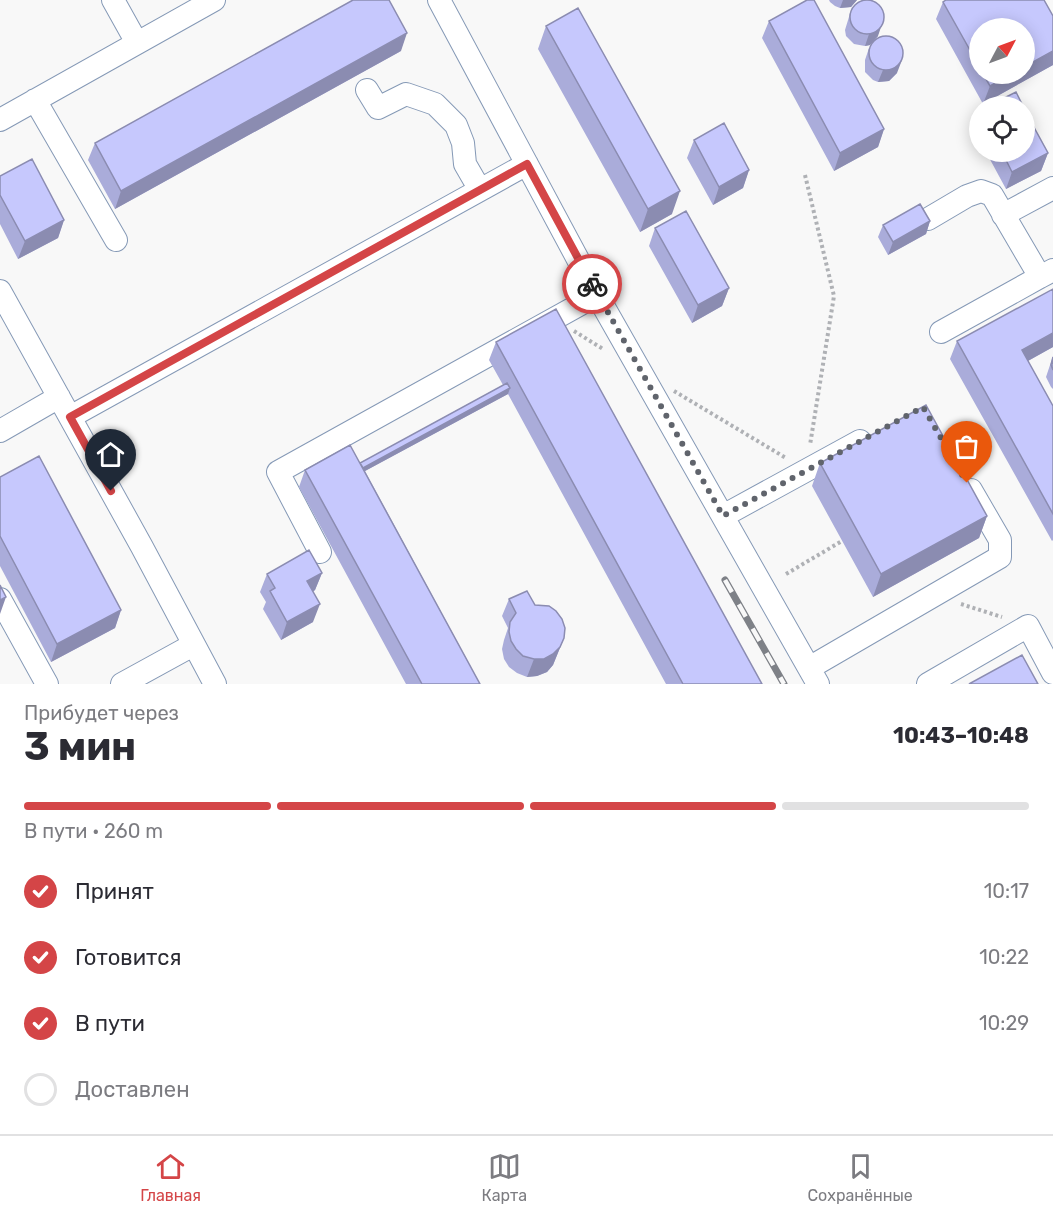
<!DOCTYPE html>
<html lang="ru">
<head>
<meta charset="utf-8">
<style>
	:root { --surface:#fff; --page:#f7f7f7; --text:#2b2b33; --muted:#7c7c81; --line:#e1e1e2; --accent:#d44547 }
	body { margin:0; font-family:Rubik,sans-serif; background:var(--page); color:var(--text); height:100vh; display:flex; flex-direction:column; font-size:22px; white-space:nowrap }
	* { box-sizing:border-box; margin:0 }
	p { font-size:20px; color:var(--muted) }
	.icon { flex:none; width:33px; height:33px; fill:none; stroke:currentColor; stroke-width:2; stroke-linecap:round; stroke-linejoin:round }
	.map { position:relative; height:684px; overflow:hidden }
	.sheet { display:flex; flex-direction:column; background:var(--surface); flex:1 }
	.sheet>* { flex:none }
	.needle { width:39px; rotate:49deg }
	.controls { position:absolute; left:969px; top:18px; display:grid; gap:12px }
	.controls a { display:grid; place-items:center; width:66px; height:66px; border-radius:50%; background:var(--surface); box-shadow:0 3px 15px #0003; font-size:30px }
	.pin { position:absolute; display:grid; place-items:center; width:51px; height:51px; color:#fff; margin:-62px -26px; border-radius:50% 50% 50% 0; rotate:-45deg; box-shadow:0 0 6px #0007 }
	.pin .icon { rotate:45deg }
	.courier { position:absolute; display:grid; place-items:center; width:60px; height:60px; margin:-30px; border:4px solid #d44547; border-radius:50%; background:#fff; color:#222; box-shadow:0 2px 8px #0007 }
	.overview em { font-style:normal; font-weight:700 }
	.overview div { display:flex; flex-direction:column-reverse }
	.overview { display:flex; align-items:center; justify-content:space-between; height:102px; padding:0 24px }
	h1 { font-size:39px; font-weight:700; line-height:45px }
	.bar { display:grid; grid-template-columns:repeat(4,1fr); gap:9px 6px; align-content:center; height:72px; padding:0 24px }
	.bar i { height:8px; border-radius:4px; background:var(--line) }
	.bar .active { background:var(--accent) }
	.bar p { grid-column:span 4 }
	ol { padding:0 24px; list-style:none }
	li { display:flex; align-items:center; gap:18px; height:66px }
	li p { margin-inline-start:auto }
	li .icon { padding:6px; border-radius:50%; background:var(--accent); color:#fff; stroke-width:4 }
	li:last-child { color:var(--muted) }
	li i { width:33px; height:33px; border:3px solid var(--line); border-radius:50% }
	.tab-bar { display:flex; justify-content:space-around; align-items:center; height:84px; border-top:2px solid var(--line); background:var(--surface); font-size:16px; color:var(--muted) }
	.tab-bar a { display:grid; justify-items:center; gap:3px }
	.tab-bar .active { color:var(--accent) }
	.map>svg:first-child { display:block }
	.lines { fill:none; stroke-linecap:round; stroke-linejoin:round }
	.minor-casing { stroke:#8599b6; stroke-width:24 }
	.path { stroke:#afb1b5; stroke-width:4; stroke-dasharray:3 3; stroke-linecap:butt }
	.minor { stroke:#fff; stroke-width:22 }
	.rail-casing { stroke:#7e8187; stroke-width:7 }
	.rail { stroke:#f8f8f8; stroke-width:4.5; stroke-dasharray:14; stroke-linecap:butt }
	.wall { fill:#aaacda; fill-rule:evenodd }
	.shaded-wall { fill:#8b8cb1 }
	.building { fill:#c6c8fd; stroke:#8b8cb1; stroke-width:1.5 }
	.done { stroke:#60646c; stroke-width:6; stroke-dasharray:0 10.8 }
	.route { stroke:#d44547; stroke-width:8 }
</style>
</head>
<body>
<div class="map">
<svg width="1053" height="684" viewBox="0 0 1053 684">
	<rect width="100%" height="100%" fill="#f8f8f8"/>
	<g class="lines">
		<defs>
			<path id="minor" d="M113 0 137 43
				M439 0 597 295 818 684
				M367 90 378 108 406 94 435 104 456 125 463 143 465 164 480 190
				M35 100 116 240
				M0 120 214 0
				M1003 215 1053 188
				M928 219 967 196 981 191 992 195 1040 277 1053 270
				M0 291 142 547 215 684
				M941 332 1040 277
				M70 417 527 164
				M0 431 59 397
				M723 516 860 441
				M320 552 278 472 597 295
				M0 599 47 684
				M809 668 1000 557V540L971 490
				M122 684 193 645
				M928 684 1028 626 1053 673"/>
		</defs>
		<use href="#minor" class="minor-casing"/>
		<path class="path" d="M805 175 834 296 810 445
			M574 331 603 349
			M674 391 786 458
			M786 574 842 541
			M961 604 1002 617"/>
		<use href="#minor" class="minor"/>
		<defs>
			<path id="rail" d="M725 580 784 684"/>
		</defs>
		<use href="#rail" class="rail-casing"/>
		<use href="#rail" class="rail"/>
	</g>
	<path class="wall" d="M829 0H857L851 7 840 8 835 6 830 2Z
		M943 2 1053 16V65L983 104 936 19ZM980 28 1024 74H980Z
		M852 7 878 36 870 45 865 46 854 44 846 36 845 30Z
		M769 21 884 129 878 147 834 171 762 38Z
		M546 26 672 214 640 232 538 49Z
		M869 48 897 73 889 81 878 82 873 80 865 72V60Z
		M401 51 115 209 88 160 95 143Z
		M980 112V140L973 128Z
		M694 140 749 170 743 188 713 205 687 158Z
		M986 152H1024L1048 153 1041 171 1006 189Z
		M0 176 64 220 58 238 18 259 0 224Z
		M930 221 926 234 888 255 878 237 883 225Z
		M655 228 729 288 722 306 692 323 649 246Z
		M957 341 1053 347 1028 361 1053 406V540L1052 541 950 359Z
		M496 342 762 684H666L508 394 365 471 480 684H406L299 487 305 470 360 463 503 385 489 360Z
		M1053 356V389L1051 387 1046 377Z
		M820 463 987 516 979 538 873 597 812 486Z
		M0 477 121 610 115 628 51 662 0 566Z
		M322 573 315 590 313 592V622L281 640 263 609 266 602 260 592 267 574Z
		M509 599 535 605 564 638 553 665 547 672 537 676 527 677 517 673 509 667 504 659 502 649 504 640 508 628 502 616Z"/>
	<path class="shaded-wall" d="M843 0H857L851 7 840 8Z
		M882 24 878 36 870 45 865 46 869 34Z
		M407 33 401 51 115 209 121 191Z
		M1053 51V65L983 104 990 86 1012 74H1024V67Z
		M902 60 897 73 889 81 878 82 883 70Z
		M884 129 878 147 834 171 840 153Z
		M1048 153 1041 171 1006 189 1012 172Z
		M749 170 743 188 713 205 719 187Z
		M680 191 672 214 640 232 648 209Z
		M64 220 58 238 18 259 25 241Z
		M930 221 926 234 888 255 893 242Z
		M729 288 722 306 692 323 698 305Z
		M1053 333V347L1015 368 1022 350Z
		M510 388 508 394 352 478 355 472Z
		M987 516 979 538 873 597 881 574Z
		M322 573 315 590 300 599 307 581Z
		M6 597 0 614V600Z
		M320 604 313 622 281 640 287 622Z
		M121 610 115 628 51 662 57 644Z
		M564 638 553 665 547 672 537 676 527 677 534 659Z"/>
	<path class="building" d="M353 0H389L407 33 121 191 95 143Z
		M807 0H814L884 129 840 153 769 21Z
		M946 0H1044L1053 16V51L1024 67V28H980V68L943 2Z
		M850 17a17 17 0 1 1 34 0a17 17 0 1 1-34 0Z
		M578 8 680 191 648 209 546 26Z
		M869 53a17 17 0 1 1 34 0a17 17 0 1 1-34 0Z
		M983 74H1012L990 86Z
		M1016 92 1023 106H988Z
		M1024 109 1048 153 1012 172 1002 152H1024Z
		M724 123 749 170 719 187 694 140Z
		M32 159 64 220 25 241 0 195V176Z
		M920 204 930 221 893 242 883 225Z
		M686 211 729 288 698 305 655 228Z
		M1053 289V333L1022 350 1053 406V514L957 341Z
		M556 309 762 684H683L496 342Z
		M1053 357V370L1051 365Z
		M507 383 510 388 363 468 360 463Z
		M926 405 987 516 881 574 820 463Z
		M350 445 480 684H422L305 470Z
		M39 456 121 610 57 644 0 536V477Z
		M309 550 322 573 307 581 320 604 287 622 270 591 275 588 267 574Z
		M0 585 6 597 0 600Z
		M527 591 535 605 549 606 556 611 562 619 565 628 564 638 560 647 553 654 544 659H534L523 656 516 649 511 641 509 632 510 622 516 613 509 599Z
		M1022 655 1038 684H969Z"/>
	<g class="lines">
		<path class="done" d="M592 284 723 516 923 407 967 483"/>
		<path class="route" d="M111 491 70 417 527 164 592 284"/>
	</g>
</svg>
<div class="controls">
<a><svg class="needle" viewBox="-14 -14 28 28"><path d="M0-13l5 13h-10z" fill="#e53935"/><path d="M0 13l5-13h-10z" fill="#7c7c81"/></svg></a>
<a><svg class="icon" aria-label="locate" viewBox="0 0 24 24"><circle cx="12" cy="12" r="6"/><path d="M12 2v4M12 18v4M2 12h4M18 12h4"/></svg></a>
</div>
<div class="pin" style="left:967px;top:483px;background:#ea580c"><svg class="icon" aria-label="bag" viewBox="0 0 24 24"><path d="M5 8h14l-1 12H6zM9 8a3 3 0 0 1 6 0"/></svg></div>
<div class="pin" style="left:111px;top:491px;background:#1f2937"><svg class="icon" aria-label="home" viewBox="0 0 24 24"><path d="M3 11l9-7 9 7M6 9v11h12V9"/></svg></div>
<div class="courier" style="left:592px;top:284px"><svg class="icon" aria-label="bike" viewBox="0 0 24 24"><circle cx="6" cy="16" r="4"/><circle cx="18" cy="16" r="4"/><path d="M6 16l4-8h5l3 8M10 8l3 8H6M13 5h3"/></svg></div>
</div>
<section class="sheet">
<div class="overview"><div><h1>3 мин</h1><p>Прибудет через</p></div><em>10:43–10:48</em></div>
<div class="bar"><i class="active"></i><i class="active"></i><i class="active"></i><i></i><p>В пути · 260 m</p></div>
<ol>
<li><svg class="icon" aria-label="check" viewBox="0 0 24 24"><path d="M5 12l5 5 9-10"/></svg>Принят<p>10:17</p></li>
<li><svg class="icon" aria-label="check" viewBox="0 0 24 24"><path d="M5 12l5 5 9-10"/></svg>Готовится<p>10:22</p></li>
<li><svg class="icon" aria-label="check" viewBox="0 0 24 24"><path d="M5 12l5 5 9-10"/></svg>В пути<p>10:29</p></li>
<li><i></i>Доставлен</li>
</ol>
</section>
<nav class="tab-bar">
<a class="active"><svg class="icon" aria-label="home" viewBox="0 0 24 24"><path d="M3 11l9-7 9 7M6 9v11h12V9"/></svg>Главная</a>
<a><svg class="icon" aria-label="map" viewBox="0 0 24 24"><path d="M3 6l6-2 6 2 6-2v14l-6 2-6-2-6 2zM9 4v14M15 6v14"/></svg>Карта</a>
<a><svg class="icon" aria-label="saved" viewBox="0 0 24 24"><path d="M7 4h10v16l-5-4-5 4z"/></svg>Сохранённые</a>
</nav>
</body>
</html>
